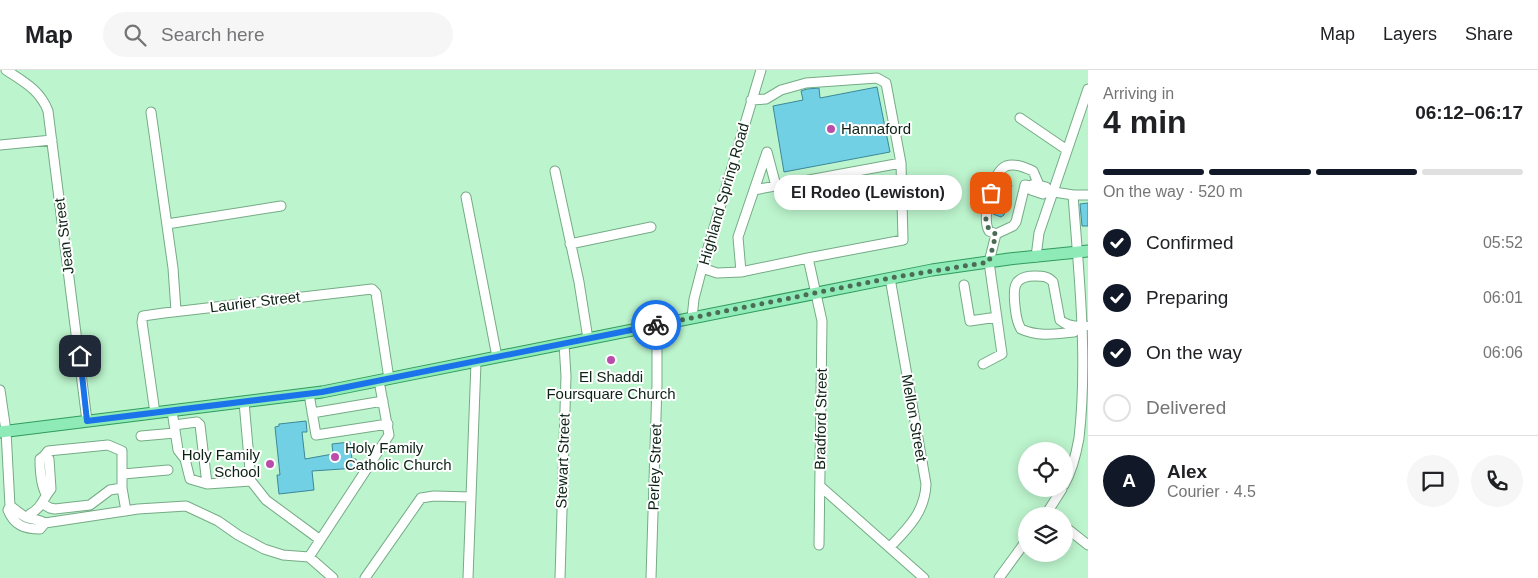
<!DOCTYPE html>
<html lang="en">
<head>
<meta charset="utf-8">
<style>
	:root { --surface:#fff; --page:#f6f6f6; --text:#202124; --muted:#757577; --line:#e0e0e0; --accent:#111827 }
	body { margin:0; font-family:Helvetica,sans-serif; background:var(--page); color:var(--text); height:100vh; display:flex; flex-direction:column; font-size:19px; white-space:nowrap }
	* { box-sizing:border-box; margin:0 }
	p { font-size:16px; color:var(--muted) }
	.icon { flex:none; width:28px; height:28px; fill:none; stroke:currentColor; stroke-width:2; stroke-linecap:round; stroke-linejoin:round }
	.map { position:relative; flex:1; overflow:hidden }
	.drawer { display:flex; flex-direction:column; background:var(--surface); width:450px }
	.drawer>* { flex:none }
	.tools { position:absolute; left:1018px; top:372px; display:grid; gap:10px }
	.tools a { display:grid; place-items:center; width:55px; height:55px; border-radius:50%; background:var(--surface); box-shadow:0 2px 12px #0003; font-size:25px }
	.pin { position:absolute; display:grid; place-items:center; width:42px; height:42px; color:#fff; margin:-21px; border-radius:10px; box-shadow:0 2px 8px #0006 }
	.courier { position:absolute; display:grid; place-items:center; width:50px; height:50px; margin:-25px; border:4px solid #1a73e8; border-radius:50%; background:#fff; color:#222; box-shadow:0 1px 6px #0007 }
	.bubble { position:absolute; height:35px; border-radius:18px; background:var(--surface); box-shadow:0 2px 12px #0003; font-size:16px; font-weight:800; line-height:35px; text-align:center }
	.headline em { font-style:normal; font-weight:800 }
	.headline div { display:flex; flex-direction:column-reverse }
	.headline { display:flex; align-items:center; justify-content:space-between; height:85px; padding:0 15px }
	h1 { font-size:32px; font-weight:800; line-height:38px }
	.bar { display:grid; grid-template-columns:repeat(4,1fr); gap:8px 5px; align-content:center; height:60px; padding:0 15px }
	.bar i { height:6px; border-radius:4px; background:var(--line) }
	.bar .selected { background:var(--accent) }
	.bar p { grid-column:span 4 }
	.line { display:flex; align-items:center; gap:12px; padding:0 15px; border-top:1px solid var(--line) }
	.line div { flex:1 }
	.round { display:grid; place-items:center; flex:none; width:52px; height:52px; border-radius:26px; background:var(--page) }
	ol { padding:0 15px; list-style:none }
	li { display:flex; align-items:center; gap:15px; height:55px }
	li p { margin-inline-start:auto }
	li .icon { padding:5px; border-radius:50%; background:var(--accent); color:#fff; stroke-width:4 }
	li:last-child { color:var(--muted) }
	li i { width:28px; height:28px; border:2px solid var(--line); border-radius:50% }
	header { display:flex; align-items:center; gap:30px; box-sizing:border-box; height:70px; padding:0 25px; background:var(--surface); border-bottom:1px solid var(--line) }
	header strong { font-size:24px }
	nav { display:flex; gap:28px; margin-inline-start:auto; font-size:18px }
	.search { width:350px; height:45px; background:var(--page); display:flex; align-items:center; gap:12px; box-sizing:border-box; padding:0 18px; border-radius:28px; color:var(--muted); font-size:19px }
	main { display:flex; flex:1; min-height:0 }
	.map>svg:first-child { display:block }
	.building { fill:#72d0e5; stroke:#3c8899 }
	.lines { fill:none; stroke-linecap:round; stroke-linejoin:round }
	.minor-casing { stroke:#75ab86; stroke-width:11 }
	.major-casing { stroke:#2f9b5d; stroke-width:13 }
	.minor { stroke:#fff; stroke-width:9 }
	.major { stroke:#8eeab6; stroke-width:11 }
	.done { stroke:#4a6c55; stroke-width:5; stroke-dasharray:0 9 }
	.route { stroke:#1a73e8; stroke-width:6 }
	.poi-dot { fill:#bb4caa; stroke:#fff; stroke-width:2 }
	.labels { text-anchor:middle; stroke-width:4; stroke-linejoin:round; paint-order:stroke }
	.poi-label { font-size:15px; fill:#0c2214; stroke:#fff; text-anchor:start }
	.street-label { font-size:15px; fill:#0c2214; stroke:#fff }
</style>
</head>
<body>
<header>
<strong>Map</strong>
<div class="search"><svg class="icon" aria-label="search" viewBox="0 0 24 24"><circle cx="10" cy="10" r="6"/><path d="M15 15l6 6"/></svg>Search here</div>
<nav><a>Map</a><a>Layers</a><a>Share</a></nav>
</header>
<main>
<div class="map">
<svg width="1088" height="508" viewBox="0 0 1088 508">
	<rect width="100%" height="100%" fill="#bcf4cd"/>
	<path class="building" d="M877 17 890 82 784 102 773 36 803 30 801 21 807 19 819 18 820 28Z
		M1001 113 1012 115 1004 145 1001 147 993 144Z
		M1088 133V156H1082L1080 134Z
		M306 351 307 362H302L305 389 333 384 332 374 350 372 352 389H356L357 398 312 401 314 420 279 424 277 405H280L275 357 279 356V354Z"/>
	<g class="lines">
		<defs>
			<path id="minor" d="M6 0C24 12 40 20 48 41L87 351
				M751 30 766 29 781 20 806 13 877 8 886 13 901 93
				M151 42 173 198 176 241
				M1020 48 1067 80
				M0 75 52 70
				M555 101 579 212 588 269
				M1030 116 1031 120 1043 124 1048 121
				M754 120 767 82 776 116
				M1073 125H1088
				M466 127 497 287
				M167 154 281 136
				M996 164 989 161C981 149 992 102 1006 96 1015 93 1024 97 1033 101L1039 115
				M570 174 651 157
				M1036 187 1039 163 1088 19
				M808 188 741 202 738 167 754 120 901 93 903 170 808 188 822 251 819 475
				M702 198 717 203 741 202
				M890 208 926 414C925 442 908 458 890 477
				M964 215 970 251 997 247
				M692 248 694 229 702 198 761 0
				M1078 257 1074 262C1055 264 1038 267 1021 259 1016 251 1016 244 1015 236 1013 218 1013 206 1035 206 1042 206 1048 206 1053 212L1060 250C1067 256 1077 257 1086 256
				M983 294 1002 284 989 192 996 164 1013 156 1016 152 1025 115 1030 116 1034 114 1046 117 1048 121 1073 125C1079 206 1088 288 1079 368 1076 385 1072 401 1064 415
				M0 320 6 361 10 436 8 440C14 455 24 459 40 459L45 453
				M309 324 316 365 388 354
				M244 332 251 411 266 430 319 469
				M172 341 178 380 185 389 190 409 207 414 251 411
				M155 343 142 252 143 246 164 243 372 219 376 223 389 309
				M312 343 383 331
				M174 355 197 352 200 355 207 414
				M141 366 175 363
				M44 386 48 381 108 375 122 381V418L126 441
				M123 404 168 400
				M820 416 924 508
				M43 434 50 438 55 439 90 435 110 420 122 418
				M10 436C17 440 20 445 28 448 35 450 39 449 45 453L138 439 186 436 218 451 238 465 264 479 283 485 309 487 389 365 379 311
				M1045 446 1062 419
				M28 448 30 444C42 438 43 428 51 419L49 389 44 386 40 389C40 401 41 415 46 424
				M1064 456 1088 475
				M309 487 333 508
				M365 508 421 428 434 426 471 427
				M468 508 476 292
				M560 508 566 306 564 274
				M651 508 657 314V264L655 256
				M999 508 1026 471"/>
			<path id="major" d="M0 362 322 322 932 200 1009 189 1088 181"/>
		</defs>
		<use href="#minor" class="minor-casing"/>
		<use href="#major" class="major-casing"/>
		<use href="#minor" class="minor"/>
		<use href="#major" class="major"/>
	</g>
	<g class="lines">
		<path class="done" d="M656 255 890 208 989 192 996 164C979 156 988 139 991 123"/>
		<path class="route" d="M80 286 87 351 322 322 656 255"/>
	</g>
	<g class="poi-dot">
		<circle cx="831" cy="59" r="5"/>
		<circle cx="611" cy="290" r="5"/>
		<circle cx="335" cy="387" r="5"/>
		<circle cx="270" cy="394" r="5"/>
	</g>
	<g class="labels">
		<g class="poi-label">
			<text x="841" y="64">Hannaford</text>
			<text x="611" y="312" text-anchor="middle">El Shaddi<tspan x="611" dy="17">Foursquare Church</tspan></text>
			<text x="345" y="383">Holy Family<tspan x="345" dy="17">Catholic Church</tspan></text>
			<text x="260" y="390" text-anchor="end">Holy Family<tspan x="260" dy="17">School</tspan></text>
		</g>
		<g class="street-label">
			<text transform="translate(724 124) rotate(-74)" y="5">Highland Spring Road</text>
			<text transform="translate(64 166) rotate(-97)" y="5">Jean Street</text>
			<text transform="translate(255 232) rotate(-7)" y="5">Laurier Street</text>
			<text transform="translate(914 348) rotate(80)" y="5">Mellon Street</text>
			<text transform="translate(821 349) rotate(-89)" y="5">Bradford Street</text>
			<text transform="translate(563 391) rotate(-88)" y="5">Stewart Street</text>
			<text transform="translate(655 397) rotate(-88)" y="5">Perley Street</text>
		</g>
	</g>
</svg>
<div class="tools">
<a><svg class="icon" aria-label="locate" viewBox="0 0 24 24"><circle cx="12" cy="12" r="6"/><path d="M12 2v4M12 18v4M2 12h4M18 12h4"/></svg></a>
<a><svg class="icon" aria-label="layers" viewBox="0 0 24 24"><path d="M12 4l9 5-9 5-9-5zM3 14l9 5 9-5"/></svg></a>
</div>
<div class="pin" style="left:991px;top:123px;background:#ea580c"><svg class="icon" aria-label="bag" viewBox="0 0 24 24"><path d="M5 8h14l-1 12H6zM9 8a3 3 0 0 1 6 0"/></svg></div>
<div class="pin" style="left:80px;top:286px;background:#1f2937"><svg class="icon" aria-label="home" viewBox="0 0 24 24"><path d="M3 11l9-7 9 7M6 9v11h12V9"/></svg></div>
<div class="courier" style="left:656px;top:255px"><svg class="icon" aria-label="bike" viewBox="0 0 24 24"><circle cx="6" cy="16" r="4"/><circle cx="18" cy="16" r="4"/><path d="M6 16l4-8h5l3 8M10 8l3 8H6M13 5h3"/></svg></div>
<div class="bubble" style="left:774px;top:105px;width:188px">El Rodeo (Lewiston)</div>
</div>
<section class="drawer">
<div class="headline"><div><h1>4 min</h1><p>Arriving in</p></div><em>06:12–06:17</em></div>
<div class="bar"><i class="selected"></i><i class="selected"></i><i class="selected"></i><i></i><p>On the way · 520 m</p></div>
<ol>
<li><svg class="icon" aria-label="check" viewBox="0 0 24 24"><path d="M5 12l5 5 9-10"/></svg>Confirmed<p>05:52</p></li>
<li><svg class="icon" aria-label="check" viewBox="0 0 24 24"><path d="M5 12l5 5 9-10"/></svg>Preparing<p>06:01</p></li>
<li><svg class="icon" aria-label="check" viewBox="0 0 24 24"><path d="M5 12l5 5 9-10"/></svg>On the way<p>06:06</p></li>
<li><i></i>Delivered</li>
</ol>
<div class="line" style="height:90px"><b class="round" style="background:var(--accent);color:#fff">A</b><div><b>Alex</b><p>Courier · 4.5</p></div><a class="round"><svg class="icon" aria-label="chat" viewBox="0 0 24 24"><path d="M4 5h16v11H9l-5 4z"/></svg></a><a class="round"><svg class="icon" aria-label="phone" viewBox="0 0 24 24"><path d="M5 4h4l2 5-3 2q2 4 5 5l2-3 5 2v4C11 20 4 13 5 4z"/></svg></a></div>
</section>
</main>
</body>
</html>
